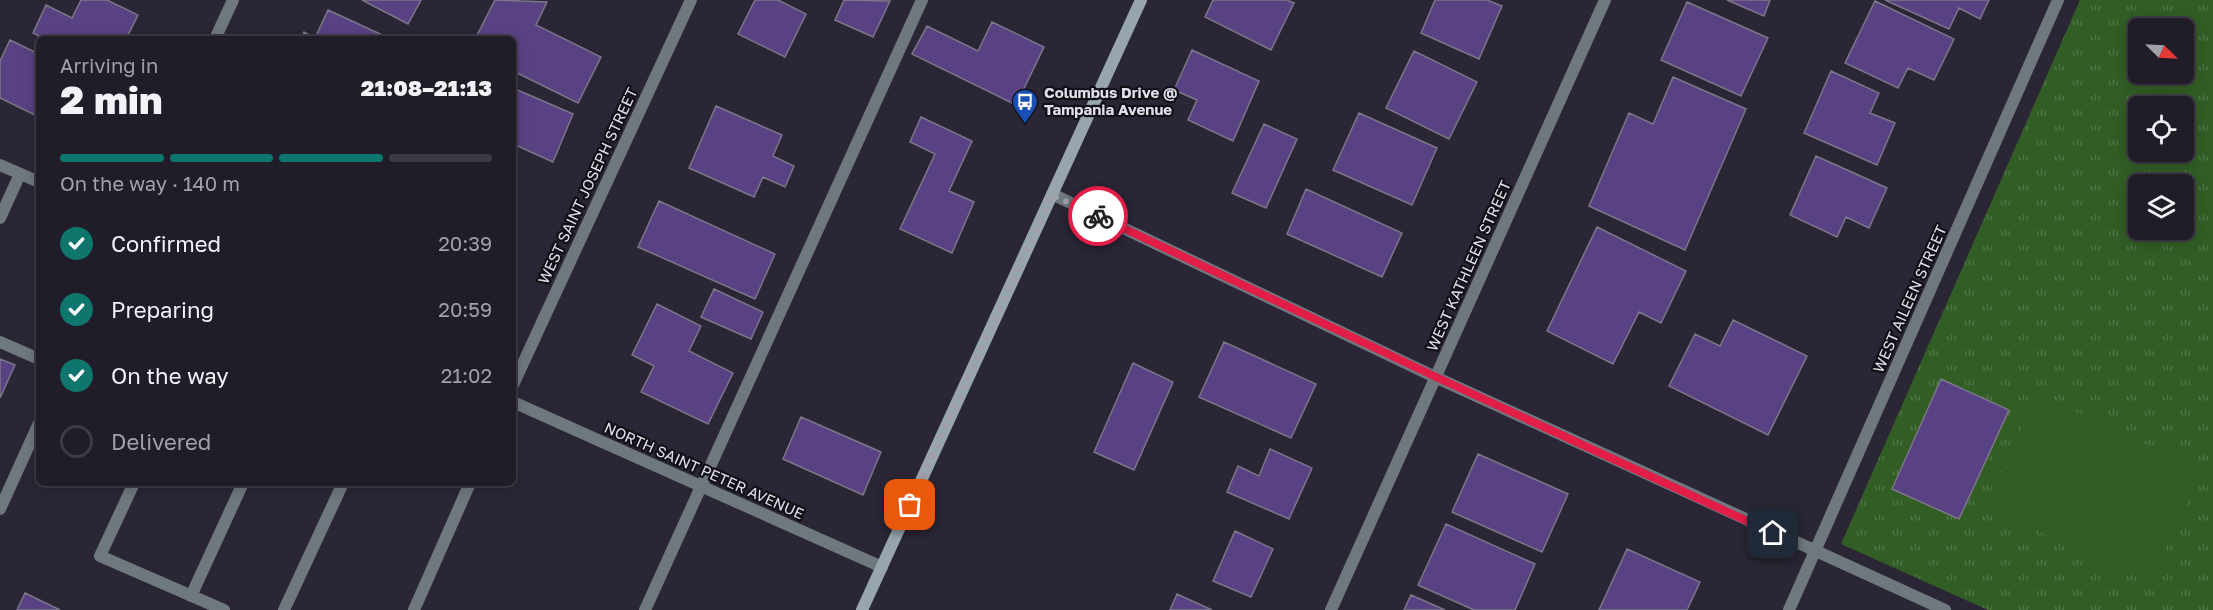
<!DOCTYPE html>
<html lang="en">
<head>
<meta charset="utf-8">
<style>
	:root { --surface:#201c28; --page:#2d2934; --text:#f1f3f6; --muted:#a2a1a8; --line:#3d3a45; --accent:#0f766e }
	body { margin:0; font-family:"Golos Text",sans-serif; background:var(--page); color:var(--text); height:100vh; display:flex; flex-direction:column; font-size:22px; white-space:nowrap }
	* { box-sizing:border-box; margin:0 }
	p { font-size:20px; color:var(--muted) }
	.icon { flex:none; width:33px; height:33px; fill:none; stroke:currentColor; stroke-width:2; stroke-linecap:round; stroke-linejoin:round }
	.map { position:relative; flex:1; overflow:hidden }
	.panel { position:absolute; left:36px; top:36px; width:480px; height:450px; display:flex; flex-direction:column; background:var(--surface); border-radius:9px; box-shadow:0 3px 15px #0003,0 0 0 2px var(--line) }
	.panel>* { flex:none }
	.needle { width:39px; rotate:114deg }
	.buttons { position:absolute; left:2128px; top:18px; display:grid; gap:12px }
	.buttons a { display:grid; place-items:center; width:66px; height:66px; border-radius:9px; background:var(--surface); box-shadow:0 3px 15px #0003,0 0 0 2px var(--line); font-size:30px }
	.pin { position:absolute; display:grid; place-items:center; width:51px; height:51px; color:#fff; margin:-26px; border-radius:12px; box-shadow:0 3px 9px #0006 }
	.courier { position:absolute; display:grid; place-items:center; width:60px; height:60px; margin:-30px; border:4px solid #e11d48; border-radius:50%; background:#fff; color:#222; box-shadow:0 2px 8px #0007 }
	.head em { font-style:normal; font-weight:800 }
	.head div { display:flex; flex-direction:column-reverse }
	.head { display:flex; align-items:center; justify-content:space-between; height:102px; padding:0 24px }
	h1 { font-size:39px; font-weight:800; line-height:45px }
	.bar { display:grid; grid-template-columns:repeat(4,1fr); gap:9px 6px; align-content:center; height:72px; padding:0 24px }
	.bar i { height:8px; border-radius:4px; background:var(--line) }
	.bar .on { background:var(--accent) }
	.bar p { grid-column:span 4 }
	ol { padding:0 24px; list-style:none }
	li { display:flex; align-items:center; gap:18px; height:66px }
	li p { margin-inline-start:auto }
	li .icon { padding:6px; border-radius:50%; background:var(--accent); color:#fff; stroke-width:4 }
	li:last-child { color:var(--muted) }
	li i { width:33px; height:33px; border:3px solid var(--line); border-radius:50% }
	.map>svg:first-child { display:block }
	.grass { fill:url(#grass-tufts); fill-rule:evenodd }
	.garden { fill:#325d25 }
	.building { fill:#594283; stroke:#7b7688; stroke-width:1.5 }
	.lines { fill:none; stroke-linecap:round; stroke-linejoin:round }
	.lane { stroke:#6f787d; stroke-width:12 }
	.street { stroke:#6f787d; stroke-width:12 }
	.secondary { stroke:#97a6ad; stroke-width:12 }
	.done { stroke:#a19eaa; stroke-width:6; stroke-dasharray:0 10.8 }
	.route { stroke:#e11d48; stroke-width:8 }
	.labels { text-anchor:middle; stroke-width:4.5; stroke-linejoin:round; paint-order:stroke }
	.poi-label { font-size:15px; font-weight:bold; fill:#e1dfe9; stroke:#121017; text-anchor:start }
	.street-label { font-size:15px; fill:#e1dfe9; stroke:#121017 }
</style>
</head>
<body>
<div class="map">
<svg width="2213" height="610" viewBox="0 0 2213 610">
	<defs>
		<pattern id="grass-tufts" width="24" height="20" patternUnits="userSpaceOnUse" patternTransform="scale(1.5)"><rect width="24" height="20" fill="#325d25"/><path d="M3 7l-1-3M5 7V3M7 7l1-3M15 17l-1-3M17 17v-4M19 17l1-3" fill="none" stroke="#4f7445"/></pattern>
	</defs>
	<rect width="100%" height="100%" fill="#2a2635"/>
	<path class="grass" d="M2080 0H2213V610H1988L1841 544ZM2139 28H2184V74H2139ZM2139 106H2184V152H2139ZM2139 184H2184V230H2139Z"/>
	<path class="garden" d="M2038 394 2202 471 2149 583 1986 506Z"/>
	<path class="building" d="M81 0H107L138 15 126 39H44L33 33 46 5 72 18Z
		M362 0H421L408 24Z
		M495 0 547 2 536 25 601 57 578 103 513 71V39H475Z
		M755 0H778L806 14 785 57 738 34Z
		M844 0 890 1 873 37 835 20Z
		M1213 0H1287L1294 3 1271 50 1205 17Z
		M1435 0H1487L1502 6 1479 59 1421 33Z
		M1727 0H1770L1764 16Z
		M1885 0H1989L1980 19 1959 8 1949 29Z
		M1875 1 1954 39 1934 80 1908 68 1898 88 1845 63Z
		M1687 2 1768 38 1741 96 1661 60Z
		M328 10 391 39H301L304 32 315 38Z
		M992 22 1044 47 1016 105 912 54 927 26 978 51Z
		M10 40 39 54V117L0 98V61Z
		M1192 50 1259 81 1233 141 1188 120 1197 100 1174 90Z
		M1414 51 1477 82 1449 139 1386 108Z
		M1831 71 1879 93 1870 113 1895 123 1877 165 1804 133Z
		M1673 77 1746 109 1685 250 1589 206 1629 113 1653 124Z
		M513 88 573 114 553 162 513 144Z
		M716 106 782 135 773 156 794 166 785 187 763 177 754 197 689 168Z
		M1359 113 1437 148 1412 205 1333 170Z
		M921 117 972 141 949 191 974 202 952 253 900 229 935 154 910 142Z
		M1264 124 1297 139 1266 208 1232 193Z
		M1816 156 1887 188 1869 228 1846 217 1837 237 1790 215Z
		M1306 189 1402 233 1382 277 1287 234Z
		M659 201 775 254 755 299 638 247Z
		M1597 227 1686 271 1661 323 1639 312 1613 364 1547 331Z
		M714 289 763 312 751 339 701 317Z
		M657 304 701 326 689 351 733 373 708 424 641 392 654 366 632 355Z
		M1733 320 1807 356 1768 435 1669 386 1695 334 1720 346Z
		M1224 342 1316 384 1291 438 1199 397Z
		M0 359 15 365 0 398Z
		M1133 363 1173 382 1134 470 1094 452Z
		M1941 379 2009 410 1959 519 1892 489Z
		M801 417 881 452 863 495 783 459Z
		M1270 449 1312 468 1289 519 1227 492 1238 466 1259 476Z
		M1478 454 1568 494 1542 552 1452 512Z
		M1446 524 1535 564 1515 610H1474L1418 585Z
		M1235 531 1273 549 1251 597 1213 581Z
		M1627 549 1700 582 1687 610H1599Z
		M25 593 60 610H17Z
		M1177 594 1212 610H1170Z
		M1411 595 1445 610H1404Z"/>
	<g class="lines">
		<path class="lane" d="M0 218 20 174
			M0 342 39 359
			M134 483 100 556 224 610
			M191 596 243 483
			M284 610 343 483
			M645 610 922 0"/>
		<path class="street" d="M215 39 233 0
			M0 165 39 182
			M1052 194 1435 377 1945 610
			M513 385 691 0
			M513 402 882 567
			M0 509 39 423
			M414 610 470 483
			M1331 610 1605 0
			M1789 610 2058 0"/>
		<path class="secondary" d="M862 610 1141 0"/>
	</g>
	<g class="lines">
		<path class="done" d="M910 505 1052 195 1098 216"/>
		<path class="route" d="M1098 216 1436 377 1773 533"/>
	</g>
	<defs>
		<symbol id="bus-pin" viewBox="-11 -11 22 30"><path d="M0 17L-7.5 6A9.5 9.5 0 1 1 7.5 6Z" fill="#1a4fb4" stroke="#121017"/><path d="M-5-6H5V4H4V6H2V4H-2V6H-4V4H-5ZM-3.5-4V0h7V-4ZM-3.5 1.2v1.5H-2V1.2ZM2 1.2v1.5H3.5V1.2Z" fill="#fff"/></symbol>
	</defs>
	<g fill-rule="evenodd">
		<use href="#bus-pin" x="1010" y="87" width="30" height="40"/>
	</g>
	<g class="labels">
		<g class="poi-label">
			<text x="1044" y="98">Columbus Drive @<tspan x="1044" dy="17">Tampania Avenue</tspan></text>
		</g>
		<g class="street-label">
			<text transform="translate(588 186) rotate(-65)" y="5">WEST SAINT JOSEPH STREET</text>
			<text transform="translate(1469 266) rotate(-66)" y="5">WEST KATHLEEN STREET</text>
			<text transform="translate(1910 299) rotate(-66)" y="5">WEST AILEEN STREET</text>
			<text transform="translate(704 471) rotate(24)" y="5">NORTH SAINT PETER AVENUE</text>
		</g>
	</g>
</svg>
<div class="buttons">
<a><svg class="needle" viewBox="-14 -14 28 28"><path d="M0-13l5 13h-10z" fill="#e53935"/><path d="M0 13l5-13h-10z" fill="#a2a1a8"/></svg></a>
<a><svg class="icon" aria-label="locate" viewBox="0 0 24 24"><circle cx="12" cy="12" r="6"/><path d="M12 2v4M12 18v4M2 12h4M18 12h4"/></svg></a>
<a><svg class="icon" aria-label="layers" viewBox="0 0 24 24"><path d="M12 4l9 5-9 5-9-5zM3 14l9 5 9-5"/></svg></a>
</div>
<div class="pin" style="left:910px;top:505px;background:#ea580c"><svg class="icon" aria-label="bag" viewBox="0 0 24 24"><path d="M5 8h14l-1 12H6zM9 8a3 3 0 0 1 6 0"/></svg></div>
<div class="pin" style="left:1773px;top:533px;background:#1f2937"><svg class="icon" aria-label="home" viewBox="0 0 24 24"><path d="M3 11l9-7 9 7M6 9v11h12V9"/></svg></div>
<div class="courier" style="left:1098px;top:216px"><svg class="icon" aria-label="bike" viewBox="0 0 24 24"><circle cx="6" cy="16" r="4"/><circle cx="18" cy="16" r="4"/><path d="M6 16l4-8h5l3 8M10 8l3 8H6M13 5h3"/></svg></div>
<section class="panel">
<div class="head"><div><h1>2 min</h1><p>Arriving in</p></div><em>21:08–21:13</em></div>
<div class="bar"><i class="on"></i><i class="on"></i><i class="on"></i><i></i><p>On the way · 140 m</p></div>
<ol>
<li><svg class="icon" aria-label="check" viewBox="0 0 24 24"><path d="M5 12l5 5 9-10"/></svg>Confirmed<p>20:39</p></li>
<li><svg class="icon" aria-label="check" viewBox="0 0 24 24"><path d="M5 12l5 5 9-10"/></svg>Preparing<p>20:59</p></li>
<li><svg class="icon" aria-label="check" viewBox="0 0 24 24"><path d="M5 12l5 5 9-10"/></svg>On the way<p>21:02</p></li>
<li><i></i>Delivered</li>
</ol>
</section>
</div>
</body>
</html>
